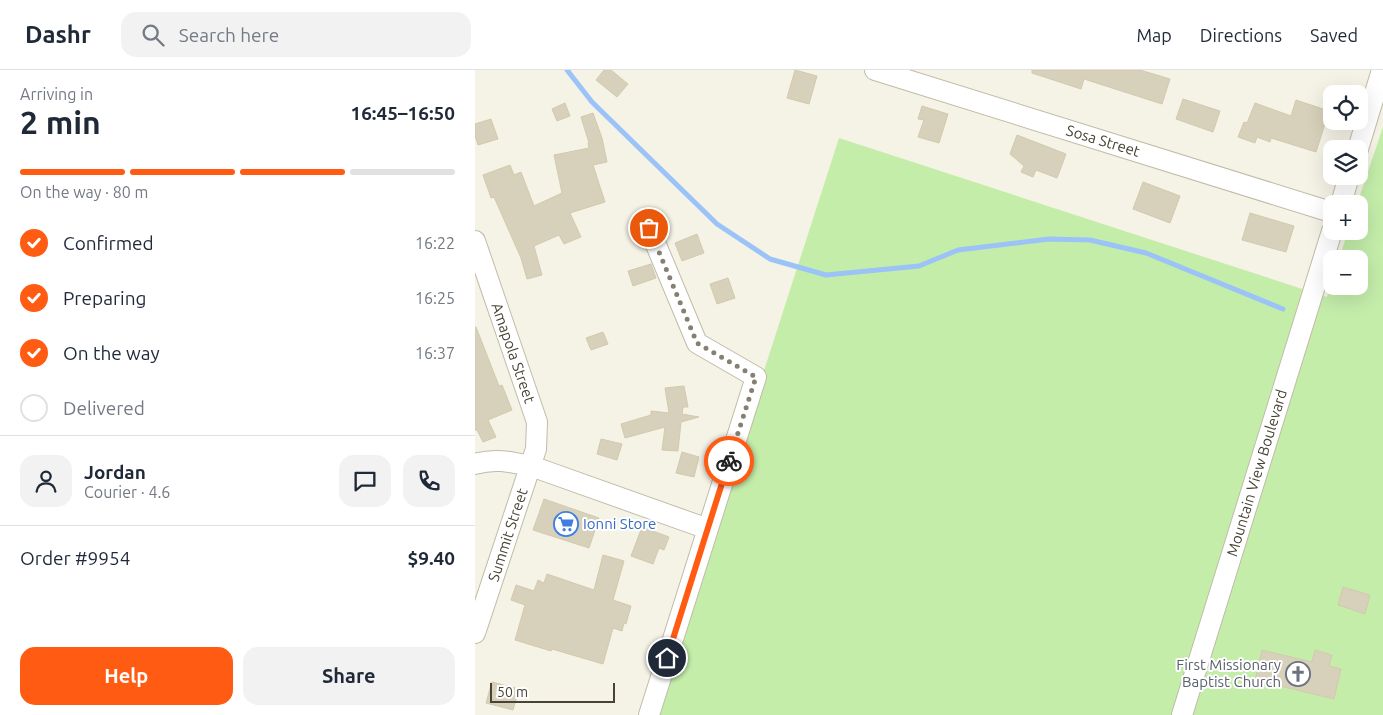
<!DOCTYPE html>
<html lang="en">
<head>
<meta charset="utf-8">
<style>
	:root { --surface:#fff; --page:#f2f2f3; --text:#1f2937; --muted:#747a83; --line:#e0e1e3; --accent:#ff5b12 }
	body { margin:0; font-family:Ubuntu,sans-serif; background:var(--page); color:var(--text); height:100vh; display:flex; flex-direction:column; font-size:19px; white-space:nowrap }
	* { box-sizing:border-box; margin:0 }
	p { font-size:16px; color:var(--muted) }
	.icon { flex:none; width:28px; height:28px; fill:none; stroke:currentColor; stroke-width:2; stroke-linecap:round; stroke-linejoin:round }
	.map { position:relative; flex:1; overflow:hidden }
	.details { display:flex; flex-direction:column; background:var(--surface); width:475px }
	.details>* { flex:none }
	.tools { position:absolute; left:848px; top:15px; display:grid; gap:10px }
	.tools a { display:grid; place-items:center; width:45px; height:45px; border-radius:10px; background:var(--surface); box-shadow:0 5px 20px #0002; font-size:25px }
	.scale { position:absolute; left:15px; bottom:12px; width:125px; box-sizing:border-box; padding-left:5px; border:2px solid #484334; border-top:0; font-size:14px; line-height:18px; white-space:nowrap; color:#484334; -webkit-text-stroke:4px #fff; paint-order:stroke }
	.pin { position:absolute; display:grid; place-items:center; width:42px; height:42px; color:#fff; margin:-21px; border:2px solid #fff; border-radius:50%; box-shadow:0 1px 5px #0007 }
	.courier { position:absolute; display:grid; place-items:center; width:50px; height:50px; margin:-25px; border:4px solid #ff5b12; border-radius:50%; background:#fff; color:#222; box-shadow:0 1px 6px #0007 }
	.overview em { font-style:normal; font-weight:700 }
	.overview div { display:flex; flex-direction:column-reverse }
	.overview { display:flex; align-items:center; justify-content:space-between; height:85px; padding:0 20px }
	h1 { font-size:32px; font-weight:700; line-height:38px }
	.bar { display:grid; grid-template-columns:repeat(4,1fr); gap:8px 5px; align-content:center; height:60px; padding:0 20px }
	.bar i { height:6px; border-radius:4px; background:var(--line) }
	.bar .on { background:var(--accent) }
	.bar p { grid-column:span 4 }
	.line { display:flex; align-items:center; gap:12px; padding:0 20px; border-top:1px solid var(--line) }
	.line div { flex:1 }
	.round { display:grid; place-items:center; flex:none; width:52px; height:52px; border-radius:15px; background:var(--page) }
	ol { padding:0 20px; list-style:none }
	li { display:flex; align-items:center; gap:15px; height:55px }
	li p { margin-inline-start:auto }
	li .icon { padding:5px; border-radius:50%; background:var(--accent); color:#fff; stroke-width:4 }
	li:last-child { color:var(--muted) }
	li i { width:28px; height:28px; border:2px solid var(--line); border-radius:50% }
	.cta { display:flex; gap:10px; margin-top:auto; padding:10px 20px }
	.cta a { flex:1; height:58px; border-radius:15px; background:var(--accent); color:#fff; font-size:20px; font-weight:700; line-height:58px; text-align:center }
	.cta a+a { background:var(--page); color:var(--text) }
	header { display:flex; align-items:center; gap:30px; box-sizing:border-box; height:70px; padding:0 25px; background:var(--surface); border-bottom:1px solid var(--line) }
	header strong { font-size:24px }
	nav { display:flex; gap:28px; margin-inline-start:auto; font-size:18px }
	.search { width:350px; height:45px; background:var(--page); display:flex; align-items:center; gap:12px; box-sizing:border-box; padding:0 18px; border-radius:15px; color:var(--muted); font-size:19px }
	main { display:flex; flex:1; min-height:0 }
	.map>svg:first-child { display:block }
	.green { fill:#c4edaa }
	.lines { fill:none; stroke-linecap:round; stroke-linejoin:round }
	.stream { stroke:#9bc3f8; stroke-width:5 }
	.building { fill:#d7d0ba; stroke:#d3caac }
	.street-casing { stroke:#c1bca7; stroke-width:22 }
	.street { stroke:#fff; stroke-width:20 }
	.done { stroke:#858072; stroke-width:5; stroke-dasharray:0 9 }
	.route { stroke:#ff5b12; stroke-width:6 }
	.labels { text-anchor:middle; stroke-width:4; stroke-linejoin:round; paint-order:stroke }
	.street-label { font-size:15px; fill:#484334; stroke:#fff }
	.shop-label { font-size:15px; fill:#366cbe; stroke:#fff; text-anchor:start }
	.worship-label { font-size:15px; fill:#5b616d; stroke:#fff; text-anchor:end }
</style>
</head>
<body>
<header>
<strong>Dashr</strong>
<div class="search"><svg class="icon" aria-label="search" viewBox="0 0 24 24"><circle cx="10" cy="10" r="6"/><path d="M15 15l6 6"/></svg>Search here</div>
<nav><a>Map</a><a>Directions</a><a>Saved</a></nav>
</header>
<main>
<section class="details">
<div class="overview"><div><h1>2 min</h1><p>Arriving in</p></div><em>16:45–16:50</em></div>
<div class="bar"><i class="on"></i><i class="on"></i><i class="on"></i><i></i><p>On the way · 80 m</p></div>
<ol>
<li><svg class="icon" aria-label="check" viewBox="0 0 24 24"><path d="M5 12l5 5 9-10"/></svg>Confirmed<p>16:22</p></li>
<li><svg class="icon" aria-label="check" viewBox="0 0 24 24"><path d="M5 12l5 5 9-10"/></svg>Preparing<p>16:25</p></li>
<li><svg class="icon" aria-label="check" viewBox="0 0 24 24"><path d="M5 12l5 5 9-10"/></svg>On the way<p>16:37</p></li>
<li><i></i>Delivered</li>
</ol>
<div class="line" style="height:90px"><a class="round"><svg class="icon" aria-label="person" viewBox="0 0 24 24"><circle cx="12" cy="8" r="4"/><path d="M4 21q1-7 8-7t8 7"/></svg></a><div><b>Jordan</b><p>Courier · 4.6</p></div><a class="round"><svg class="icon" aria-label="chat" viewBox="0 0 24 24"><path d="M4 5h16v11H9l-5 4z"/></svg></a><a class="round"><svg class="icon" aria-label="phone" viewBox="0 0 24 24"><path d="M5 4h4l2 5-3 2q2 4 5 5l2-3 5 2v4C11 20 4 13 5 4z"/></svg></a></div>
<div class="line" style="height:65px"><div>Order #9954</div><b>$9.40</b></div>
<div class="cta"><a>Help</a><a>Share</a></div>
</section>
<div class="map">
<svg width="908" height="645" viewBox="0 0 908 645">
	<rect width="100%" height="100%" fill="#f5f2e6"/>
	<path class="green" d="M908 57V645H178L364 68 852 227 856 213V216H884V189H864L873 161H884V134H882Z"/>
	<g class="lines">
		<path class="stream" d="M92 0 117 32 242 154 295 189 351 205 444 196 483 180 574 169 615 170 671 183 808 239"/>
	</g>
	<path class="building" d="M129 0H136L153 14 142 27 121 10Z
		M320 0 342 6 334 34 312 28Z
		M557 0H665L695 9 687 34 609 9 606 19 557 3Z
		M708 29 745 41 738 62 701 49Z
		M821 30 854 41 841 82 796 68 795 72 782 67 780 73 763 67 769 52 772 53 780 33 816 46Z
		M90 33 95 46 82 51 77 39Z
		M447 36 473 44 464 73 443 67 449 50 443 49Z
		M118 43 127 68 132 92 118 95 130 132 95 143 106 167 89 174 84 165 59 176 67 205 52 209 46 188 19 127 16 128 8 105 35 95 39 105 46 102 59 136 87 123 79 85 114 78 113 73H114L106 47Z
		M16 49 23 69 3 75 0 66V54Z
		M542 65 591 84 582 108 561 100 558 107 546 102 549 96 535 84Z
		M668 112 705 126 695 153 658 139Z
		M775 143 819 156 811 182 767 170Z
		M222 164 229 183 207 191 200 173Z
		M176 194 181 208 158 216 153 201Z
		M253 208 260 228 242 234 235 214Z
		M0 257H1L24 316 27 315 37 340 13 350 21 367 8 372 2 360H0Z
		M128 262 133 274 116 280 111 268Z
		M209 316 213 337H208L207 344 224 347 206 352 203 381 187 380 190 357 150 368 146 354 176 345V341L194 343 190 318Z
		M126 369 147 374 142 390 122 384Z
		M207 382 224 387 219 407 201 403Z
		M69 429 124 448 114 478 58 460Z
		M167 457 194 467 189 480 184 478 178 494 156 486Z
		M128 485 149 491 138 530 156 536 151 554 149 553 147 561 138 558 128 594 77 579 76 581 40 570 50 535 36 530 41 515 59 521 63 510 69 513 72 504 119 520Z
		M868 517 895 525 890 544 863 535Z
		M787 580 837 592 840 580 857 585 854 596 866 599 859 629 780 610Z
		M17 612 44 619 38 640 11 633Z"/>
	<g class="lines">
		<defs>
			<path id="street" d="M400 0 856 142
				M883 79 907 0
				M866 134 874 106
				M174 158 222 273 281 307 174 645
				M0 171 62 352 61 379 0 563
				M0 394C20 388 36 392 56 396L233 459
				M707 645 857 161"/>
		</defs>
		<use href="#street" class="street-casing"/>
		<use href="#street" class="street"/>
	</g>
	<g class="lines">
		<path class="done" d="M174 158 222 273 281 307 254 391"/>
		<path class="route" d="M192 588 254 391"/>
	</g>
	<defs>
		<symbol id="supermarket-ring" viewBox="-11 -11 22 22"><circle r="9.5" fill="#fff" stroke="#3f7fe0" stroke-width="1.5"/><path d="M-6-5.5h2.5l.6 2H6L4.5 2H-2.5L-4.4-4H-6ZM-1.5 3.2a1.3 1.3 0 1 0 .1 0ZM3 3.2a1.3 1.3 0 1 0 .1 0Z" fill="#3f7fe0"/></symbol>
		<symbol id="church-ring" viewBox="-11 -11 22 22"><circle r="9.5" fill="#fff" stroke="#6b7280" stroke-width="1.5"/><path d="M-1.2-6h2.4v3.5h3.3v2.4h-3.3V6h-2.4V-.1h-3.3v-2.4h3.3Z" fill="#6b7280"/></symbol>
	</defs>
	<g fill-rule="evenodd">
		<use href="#supermarket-ring" x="77" y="440" width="28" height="28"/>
		<use href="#church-ring" x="809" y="590" width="28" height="28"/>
	</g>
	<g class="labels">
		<g class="street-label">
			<text transform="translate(628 71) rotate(17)" y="5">Sosa Street</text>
			<text transform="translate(38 283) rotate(71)" y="5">Amapola Street</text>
			<text transform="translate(782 403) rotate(-73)" y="5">Mountain View Boulevard</text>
			<text transform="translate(33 465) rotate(-72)" y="5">Summit Street</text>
		</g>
		<g class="shop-label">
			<text x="108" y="459">Ionni Store</text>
		</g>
		<g class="worship-label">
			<text x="806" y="600">First Missionary<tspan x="806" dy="17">Baptist Church</tspan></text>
		</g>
	</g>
</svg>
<div class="tools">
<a><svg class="icon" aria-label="locate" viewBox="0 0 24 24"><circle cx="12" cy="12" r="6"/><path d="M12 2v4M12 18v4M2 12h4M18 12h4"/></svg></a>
<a><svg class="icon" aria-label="layers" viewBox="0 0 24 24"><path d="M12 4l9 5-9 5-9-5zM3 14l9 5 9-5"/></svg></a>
<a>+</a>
<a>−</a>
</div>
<div class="scale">50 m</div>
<div class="pin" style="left:174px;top:158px;background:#ea580c"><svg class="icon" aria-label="bag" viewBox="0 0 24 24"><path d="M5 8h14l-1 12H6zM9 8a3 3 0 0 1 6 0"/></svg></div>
<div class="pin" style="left:192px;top:588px;background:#1f2937"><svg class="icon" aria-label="home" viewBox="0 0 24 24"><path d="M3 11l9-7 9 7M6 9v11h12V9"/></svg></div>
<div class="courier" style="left:254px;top:391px"><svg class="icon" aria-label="bike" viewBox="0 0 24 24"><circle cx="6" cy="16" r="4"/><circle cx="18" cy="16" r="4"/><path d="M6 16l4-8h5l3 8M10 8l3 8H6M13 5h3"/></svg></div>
</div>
</main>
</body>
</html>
